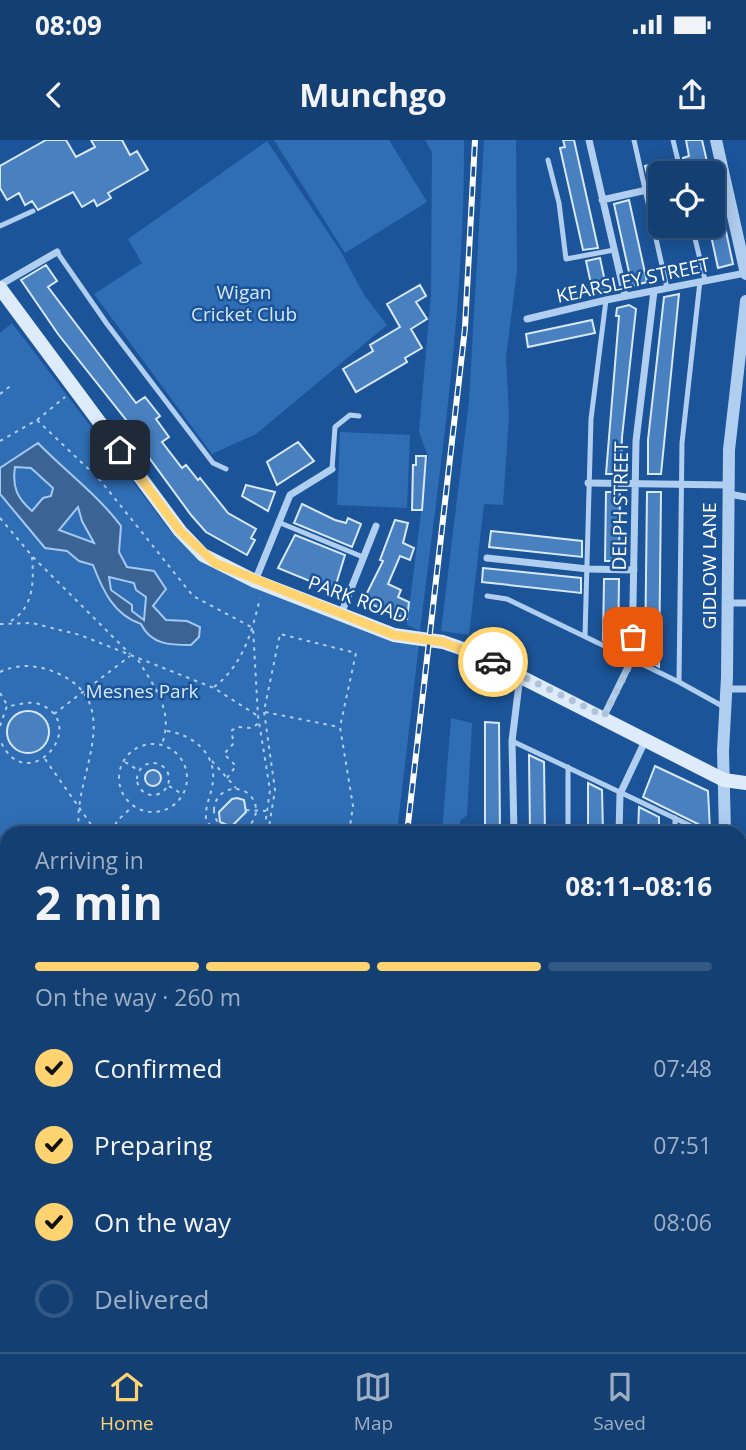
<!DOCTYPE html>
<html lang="en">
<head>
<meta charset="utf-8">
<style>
	:root { --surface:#143f72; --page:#214a7a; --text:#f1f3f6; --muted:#9dafc4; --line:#335884; --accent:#ffd36f }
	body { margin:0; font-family:"Open Sans",sans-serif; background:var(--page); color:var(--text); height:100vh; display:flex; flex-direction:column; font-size:26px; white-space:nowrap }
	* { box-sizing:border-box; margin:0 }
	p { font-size:23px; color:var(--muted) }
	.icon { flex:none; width:38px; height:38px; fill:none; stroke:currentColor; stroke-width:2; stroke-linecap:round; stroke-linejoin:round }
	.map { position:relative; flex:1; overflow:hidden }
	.drawer { position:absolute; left:0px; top:686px; width:747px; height:527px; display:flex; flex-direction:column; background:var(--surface); border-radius:21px 21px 0 0; box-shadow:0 4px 18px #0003,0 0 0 2px var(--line) }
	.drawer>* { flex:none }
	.tools { position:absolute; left:648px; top:21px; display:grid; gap:14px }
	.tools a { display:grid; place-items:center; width:77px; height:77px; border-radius:10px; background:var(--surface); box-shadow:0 4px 18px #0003,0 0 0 2px var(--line); font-size:35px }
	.pin { position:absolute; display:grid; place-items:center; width:60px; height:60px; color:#fff; margin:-30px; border-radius:14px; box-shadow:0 4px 10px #0006 }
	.courier { position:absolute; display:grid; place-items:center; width:70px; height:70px; margin:-35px; border:5px solid #ffd36f; border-radius:50%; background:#fff; color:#222; box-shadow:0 2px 9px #0007 }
	.overview em { font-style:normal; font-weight:700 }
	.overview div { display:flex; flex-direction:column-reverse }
	.overview { display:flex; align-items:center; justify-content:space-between; height:119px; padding:0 35px }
	h1 { font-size:46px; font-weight:700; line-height:52px }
	.bar { display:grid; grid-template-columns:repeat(4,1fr); gap:10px 7px; align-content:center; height:84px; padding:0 35px }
	.bar i { height:9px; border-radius:5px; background:var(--line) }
	.bar .current { background:var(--accent) }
	.bar p { grid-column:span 4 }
	ol { padding:0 35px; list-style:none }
	li { display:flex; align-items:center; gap:21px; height:77px }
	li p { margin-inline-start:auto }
	li .icon { padding:7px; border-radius:50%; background:var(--accent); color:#111; stroke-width:4 }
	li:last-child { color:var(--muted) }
	li i { width:38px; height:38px; border:4px solid var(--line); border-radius:50% }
	.status { display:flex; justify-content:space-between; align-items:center; height:49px; padding:0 35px; background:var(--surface); direction:ltr }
	.status svg { height:19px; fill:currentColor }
	header { display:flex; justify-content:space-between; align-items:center; height:91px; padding:0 35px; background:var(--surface); font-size:32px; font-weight:700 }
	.tabs { display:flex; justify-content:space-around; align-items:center; height:98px; border-top:2px solid var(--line); background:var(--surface); font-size:19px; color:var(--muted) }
	.tabs a { display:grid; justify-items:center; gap:4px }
	.tabs .current { color:var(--accent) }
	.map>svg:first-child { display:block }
	.green { fill:#2f6eb5 }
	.water { fill:#3b6495; stroke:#a3c9f2; stroke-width:2; fill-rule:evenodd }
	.building { fill:#4880c0; stroke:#d7e8fb; stroke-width:2 }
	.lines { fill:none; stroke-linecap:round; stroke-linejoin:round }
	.path { stroke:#b0cef0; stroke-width:2; stroke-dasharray:3.5 5; stroke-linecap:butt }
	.service { stroke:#b0cef0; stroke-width:5 }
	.minor { stroke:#b0cef0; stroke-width:7 }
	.tertiary { stroke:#b0cef0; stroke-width:12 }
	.secondary { stroke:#deebfb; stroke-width:14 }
	.rail-casing { stroke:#fff; stroke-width:6 }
	.rail { stroke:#1b5498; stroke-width:3.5; stroke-dasharray:10; stroke-linecap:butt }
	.done { stroke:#afc3db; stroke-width:7; stroke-dasharray:0 12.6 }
	.route { stroke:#ffd36f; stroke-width:9 }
	.labels { text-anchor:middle; stroke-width:5; stroke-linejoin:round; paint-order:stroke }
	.street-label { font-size:19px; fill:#fff; stroke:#1b5498 }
	.park-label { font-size:19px; fill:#d7e8fb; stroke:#1b5498 }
</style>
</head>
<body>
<div class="status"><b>08:09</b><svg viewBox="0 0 49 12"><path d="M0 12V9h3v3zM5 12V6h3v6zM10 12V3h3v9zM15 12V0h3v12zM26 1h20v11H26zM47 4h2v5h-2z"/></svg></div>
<header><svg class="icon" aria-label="back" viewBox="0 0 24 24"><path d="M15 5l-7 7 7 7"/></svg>Munchgo<svg class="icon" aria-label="share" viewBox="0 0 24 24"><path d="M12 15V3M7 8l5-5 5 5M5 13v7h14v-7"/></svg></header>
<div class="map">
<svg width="746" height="1212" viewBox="0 0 746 1212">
	<rect width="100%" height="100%" fill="#1b5498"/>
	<path class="green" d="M274 0H389L427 62 345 113Z
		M425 0H464C465 164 440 328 420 491L407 485 428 316 419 292 431 154 432 12Z
		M484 0H516L517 131 506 217 509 276 503 365 484 364 469 495 441 491 469 261Z
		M267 1 341 112 364 155 387 185 256 294 212 314 94 154 142 123 128 99Z
		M12 183 171 392 194 416 263 451 419 504 397 693H7V820L0 812V193Z
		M340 292 410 295 407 368 337 365Z
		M451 578 472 583 467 675 460 681V693H442Z"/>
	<path class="water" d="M38 303C65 331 98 355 121 386L119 412 127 427 154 431 166 449 153 466 166 480 187 481 200 487 199 497 191 505C171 505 151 505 141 484 114 475 103 451 93 425L79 421 67 411 45 408 0 354V328ZM15 327 31 328 53 348 51 356 43 358 32 371C17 358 12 347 15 327ZM78 367 82 381 94 403 59 390ZM109 437 134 443 136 450 146 457 144 480 132 471V465L111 450Z"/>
	<path class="building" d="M46 0H66L76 17 95 7 91 0H122L130 15 137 11 148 30 108 53 111 58 97 66 94 60 82 67 73 52 38 70 32 61 25 65 19 53 7 60 0 48V26Z
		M563 0H574L598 108 583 110 560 8 565 7Z
		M686 0H702L708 26 686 30 683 18 689 16Z
		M672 20 675 32 648 38 645 26Z
		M712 45H716L733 124 718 128 709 86H712Z
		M660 54V70L655 71 652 56Z
		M629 60 647 142 632 146 614 64Z
		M600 118 607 151 593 153 586 121Z
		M46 125 57 141 48 147 136 263 145 257 160 276 156 279 169 297 162 302 182 328 186 325 198 340 200 338 228 373 256 389 251 398 255 400 247 415 206 392 191 375 134 297 138 295 58 194 21 140Z
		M420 145 426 156 416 162 427 179 411 189 422 208 405 218 407 222 356 252 343 229 373 211 370 205 400 187 387 164Z
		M679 154 661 334H648V300L664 157Z
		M629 165 636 169 622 297 621 334H606L619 176H616L617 168Z
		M592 180 595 193 528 207 526 194Z
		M298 302 314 321 277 345 267 322Z
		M416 316H426L422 370H412L413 325H416Z
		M246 345 275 352 268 371 242 356Z
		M606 352H620L619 421H605Z
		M647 352H661L659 527 645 520Z
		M302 364 335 380 346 383 348 378 361 384 352 407 294 383Z
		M395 380 408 383 403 403 414 408 410 420 400 416 388 444 401 450 398 457 409 462 407 479 363 461 383 421 380 420Z
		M491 391 582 401V417L489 407Z
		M295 395 345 415 334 451 278 428Z
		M483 428 581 438V453L482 442Z
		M604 439H619L618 507 603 500Z
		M7 592a21 21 0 1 1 42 0a21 21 0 1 1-42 0Z
		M485 582 499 583 500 693H485Z
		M529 615 544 622 545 693H530Z
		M655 626 708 651 710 690 643 657Z
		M145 638a8 8 0 1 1 16 0a8 8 0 1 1-16 0Z
		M588 643 602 650 603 693H588Z
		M237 658 244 660 246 672 233 685H227L220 682 219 672 232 659Z
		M639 667 659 677V693H638Z"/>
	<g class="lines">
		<path class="path" d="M0 254 13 244
			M37 280 100 340 193 456 253 488 258 576 270 650 264 693
			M0 301 37 280 65 257
			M0 378 32 416 130 514
			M11 481C34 467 34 441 32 417
			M0 484 32 483 80 495 214 548 258 576
			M138 520C155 548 174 571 162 604
			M0 532C18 523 39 525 57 533 131 566 68 643 80 693
			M214 547C243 525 252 492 260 458
			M0 553 7 565
			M265 572 339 587
			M54 574 130 516
			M0 586 7 566C17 566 28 560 39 564 93 584 26 661 0 600
			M167 591C195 595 219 616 212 647 210 658 205 666 206 679L215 693
			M119 638a34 34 0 1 1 68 0a34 34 0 1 1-68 0Z
			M45 619 97 693
			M212 621 236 648
			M125 622 138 630
			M137 639a16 16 0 1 1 32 0a16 16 0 1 1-32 0Z
			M227 638 236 626 224 614 234 603 231 591 237 587 252 588 259 583
			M169 646 182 654
			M214 670a21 21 0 1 1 42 0a21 21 0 1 1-42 0Z
			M246 670 266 671
			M112 693 117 681 132 667
			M268 693 275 650 264 571 280 494 356 513 340 587 353 666 349 693
			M319 1212 320 1206"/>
		<path class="service" d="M634 0 667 148
			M673 0 681 33
			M548 20 559 63 566 119 614 110
			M0 86 33 71
			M692 86 705 140
			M57 112 107 184 213 323 226 329
			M332 329 335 287 350 275 359 276
			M278 382 363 417
			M487 456 507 459 679 542 724 567
			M585 496 591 279 606 160
			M679 542 682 303 700 141
			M512 601 706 693
			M568 693V627
			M675 693V678
			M0 824 7 833
			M0 1139 7 1138
			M298 1206 299 1212
			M572 1206V1212
			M677 1206V1212
			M455 1212V1206"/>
		<path class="minor" d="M589 0 625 156
			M602 60 660 47
			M0 145 57 112
			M527 179 606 160 746 133
			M588 343 729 345
			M729 354 746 357
			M487 418 588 429 634 430
			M255 441 290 355 332 329
			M728 463H746
			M341 474 376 386
			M727 549H746
			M604 576 632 519 636 301 654 151
			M514 693 512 601 520 536
			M619 693 620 654 646 599
			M740 745 746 746
			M740 863 746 864
			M740 981H746
			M740 1137H746
			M440 1206 442 1212
			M519 1206V1212
			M622 1206 623 1212"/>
		<path class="tertiary" d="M716 0 746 134
			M725 693 723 611 727 537 729 310 746 161
			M0 1206 11 1212
			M728 1206 729 1212"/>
		<path class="secondary" d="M0 148 180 391 203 415 255 441 394 495 443 502 472 512 724 640 746 643"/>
		<defs>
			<path id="rail" d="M407 693 465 188 475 0
				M348 1212V1206"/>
		</defs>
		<use href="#rail" class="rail-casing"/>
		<use href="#rail" class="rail"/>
	</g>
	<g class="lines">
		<path class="done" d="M493 522 604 576 630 524 633 497"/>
		<path class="route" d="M120 310 180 391 215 423 394 495 443 502 493 522"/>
	</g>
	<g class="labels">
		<g class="street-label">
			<text transform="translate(633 140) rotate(-12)" y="7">KEARSLEY STREET</text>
			<text transform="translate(620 366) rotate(-89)" y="7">DELPH STREET</text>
			<text transform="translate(709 426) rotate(-90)" y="7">GIDLOW LANE</text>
			<text transform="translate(358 459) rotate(20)" y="7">PARK ROAD</text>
		</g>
		<g class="park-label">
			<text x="244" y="159">Wigan<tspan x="244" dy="22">Cricket Club</tspan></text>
			<text x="142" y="558">Mesnes Park</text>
		</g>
	</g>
</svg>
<div class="tools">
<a><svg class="icon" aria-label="locate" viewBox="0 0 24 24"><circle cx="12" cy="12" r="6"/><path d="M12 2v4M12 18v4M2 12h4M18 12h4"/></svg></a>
</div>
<div class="pin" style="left:633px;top:497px;background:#ea580c"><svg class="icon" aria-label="bag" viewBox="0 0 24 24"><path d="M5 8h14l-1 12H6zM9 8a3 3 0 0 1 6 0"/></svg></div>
<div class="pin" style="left:120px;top:310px;background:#1f2937"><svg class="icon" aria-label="home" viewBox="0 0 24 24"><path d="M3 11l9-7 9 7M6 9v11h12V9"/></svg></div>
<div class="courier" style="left:493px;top:522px"><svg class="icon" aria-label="car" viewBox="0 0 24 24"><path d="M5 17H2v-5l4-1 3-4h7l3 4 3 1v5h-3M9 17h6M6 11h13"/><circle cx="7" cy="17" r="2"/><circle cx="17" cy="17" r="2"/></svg></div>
<section class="drawer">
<div class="overview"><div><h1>2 min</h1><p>Arriving in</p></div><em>08:11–08:16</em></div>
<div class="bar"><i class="current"></i><i class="current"></i><i class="current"></i><i></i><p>On the way · 260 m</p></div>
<ol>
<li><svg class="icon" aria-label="check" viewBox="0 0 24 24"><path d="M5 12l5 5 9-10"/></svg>Confirmed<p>07:48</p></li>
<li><svg class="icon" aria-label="check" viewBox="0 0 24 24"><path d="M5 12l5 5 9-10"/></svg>Preparing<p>07:51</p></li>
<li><svg class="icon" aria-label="check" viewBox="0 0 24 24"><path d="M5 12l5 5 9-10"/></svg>On the way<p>08:06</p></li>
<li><i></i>Delivered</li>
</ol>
</section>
</div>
<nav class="tabs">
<a class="current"><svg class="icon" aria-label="home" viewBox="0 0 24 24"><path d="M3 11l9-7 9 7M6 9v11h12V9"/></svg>Home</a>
<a><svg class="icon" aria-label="map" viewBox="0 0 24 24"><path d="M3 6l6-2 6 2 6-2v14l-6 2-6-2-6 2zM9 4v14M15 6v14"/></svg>Map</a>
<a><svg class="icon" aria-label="saved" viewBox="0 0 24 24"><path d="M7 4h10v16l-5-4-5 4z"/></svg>Saved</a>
</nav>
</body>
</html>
